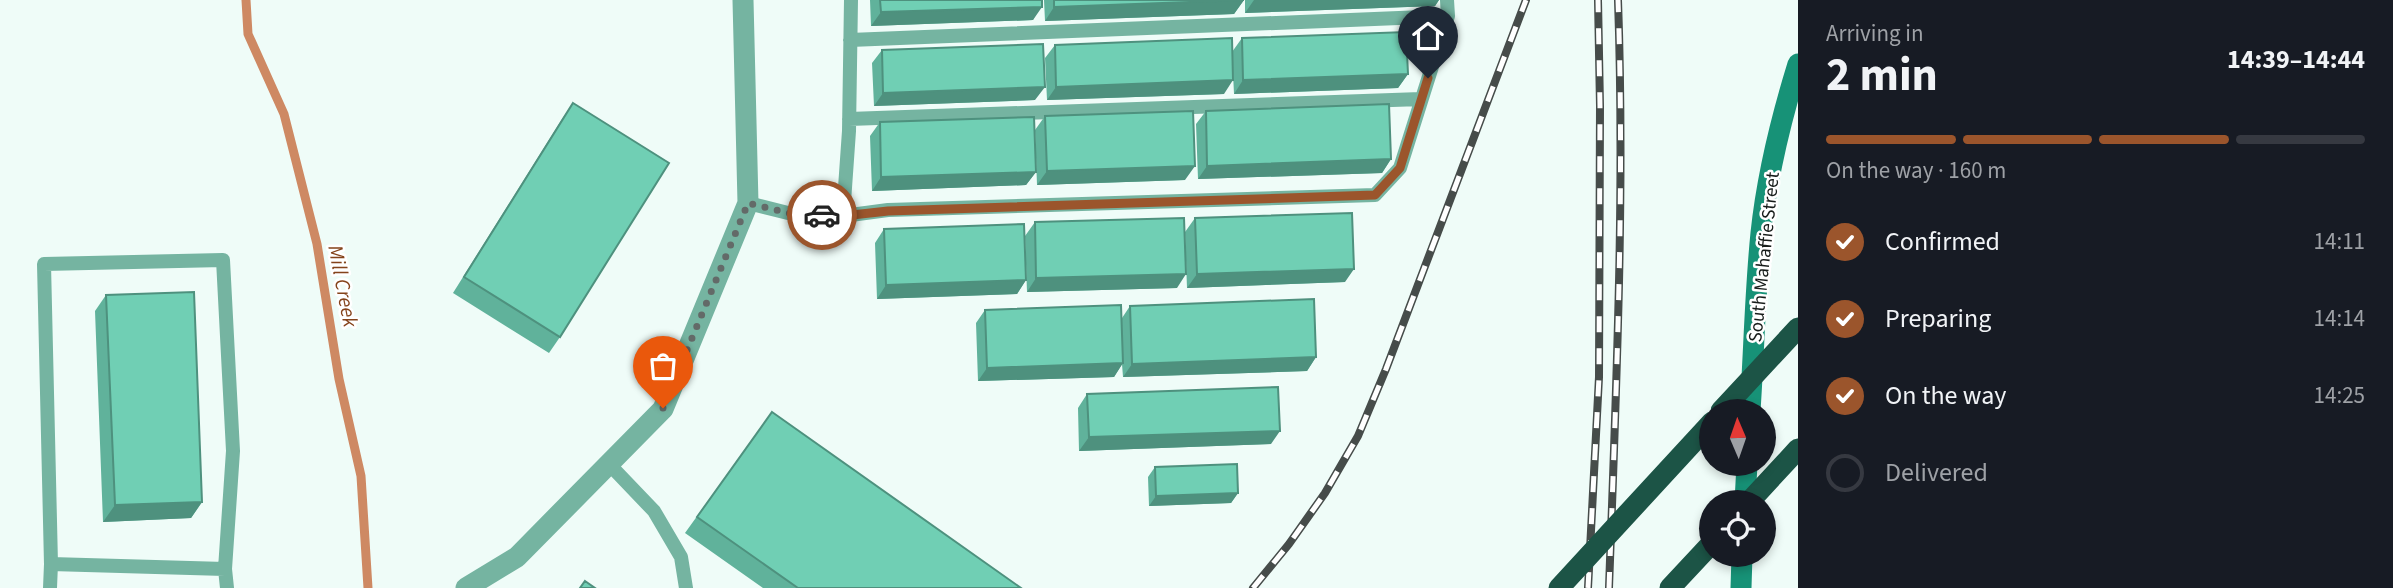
<!DOCTYPE html>
<html lang="en">
<head>
<meta charset="utf-8">
<style>
	:root { --surface:#171b24; --page:#20242c; --text:#f1f3f6; --muted:#9ea1a6; --line:#363941; --accent:#9b552c }
	body { margin:0; font-family:"Source Sans 3",sans-serif; background:var(--page); color:var(--text); height:100vh; display:flex; flex-direction:column; font-size:26px; white-space:nowrap }
	* { box-sizing:border-box; margin:0 }
	p { font-size:23px; color:var(--muted) }
	.icon { flex:none; width:38px; height:38px; fill:none; stroke:currentColor; stroke-width:2; stroke-linecap:round; stroke-linejoin:round }
	.map { position:relative; flex:1; overflow:hidden }
	.panel { display:flex; flex-direction:column; background:var(--surface); width:595px }
	.panel>* { flex:none }
	.needle { width:46px; rotate:358deg }
	.buttons { position:absolute; left:1699px; top:399px; display:grid; gap:14px }
	.buttons a { display:grid; place-items:center; width:77px; height:77px; border-radius:50%; background:var(--surface); box-shadow:0 4px 10px #0003; font-size:35px }
	.pin { position:absolute; display:grid; place-items:center; width:60px; height:60px; color:#fff; margin:-72px -30px; border-radius:50% 50% 50% 0; rotate:-45deg; box-shadow:0 0 7px #0007 }
	.pin .icon { rotate:45deg }
	.courier { position:absolute; display:grid; place-items:center; width:70px; height:70px; margin:-35px; border:5px solid #9b552c; border-radius:50%; background:#fff; color:#222; box-shadow:0 2px 9px #0007 }
	.overview em { font-style:normal; font-weight:700 }
	.overview div { display:flex; flex-direction:column-reverse }
	.overview { display:flex; align-items:center; justify-content:space-between; height:119px; padding:0 28px }
	h1 { font-size:46px; font-weight:700; line-height:52px }
	.bar { display:grid; grid-template-columns:repeat(4,1fr); gap:10px 7px; align-content:center; height:84px; padding:0 28px }
	.bar i { height:9px; border-radius:5px; background:var(--line) }
	.bar .selected { background:var(--accent) }
	.bar p { grid-column:span 4 }
	ol { padding:0 28px; list-style:none }
	li { display:flex; align-items:center; gap:21px; height:77px }
	li p { margin-inline-start:auto }
	li .icon { padding:7px; border-radius:50%; background:var(--accent); color:#fff; stroke-width:4 }
	li:last-child { color:var(--muted) }
	li i { width:38px; height:38px; border:4px solid var(--line); border-radius:50% }
	main { display:flex; flex:1; min-height:0 }
	.map>svg:first-child { display:block }
	.lines { fill:none; stroke-linecap:round; stroke-linejoin:round }
	.stream { stroke:#ce8963; stroke-width:9 }
	.lane { stroke:#75b4a1; stroke-width:14 }
	.street { stroke:#75b4a1; stroke-width:21 }
	.secondary { stroke:#179277; stroke-width:21 }
	.highway { stroke:#1c5446; stroke-width:21 }
	.rail-casing { stroke:#464c4a; stroke-width:8 }
	.rail { stroke:#fff; stroke-width:5; stroke-dasharray:16; stroke-linecap:butt }
	.highway-bridge { stroke:#1c5446; stroke-width:21 }
	.wall { fill:#60b29b }
	.shaded-wall { fill:#4e917e }
	.building { fill:#70cfb4; stroke:#4e917e; stroke-width:2 }
	.done { stroke:#636a68; stroke-width:7; stroke-dasharray:0 12.6 }
	.route { stroke:#9b552c; stroke-width:9 }
	.labels { text-anchor:middle; stroke-width:5; stroke-linejoin:round; paint-order:stroke }
	.street-label { font-size:19px; fill:#171c1a; stroke:#fff }
	.water-label { font-size:21px; font-style:italic; fill:#84431b; stroke:#fff }
</style>
</head>
<body>
<main>
<div class="map">
<svg width="1798" height="588" viewBox="0 0 1798 588">
	<rect width="100%" height="100%" fill="#effcf8"/>
	<g class="lines">
		<path class="stream" d="M246 0 248 34 284 114 317 244 339 379 361 476 368 588"/>
		<path class="lane" d="M850 40 1448 16
			M849 119 1421 99
			M748 203 792 214 843 216 888 210 1375 195 1400 168 1448 16 1447 0
			M843 216 849 131 851 0
			M609 464 654 511 681 557 686 588
			M51 564 44 264 223 260 233 451 225 569
			M50 588 51 564 225 569 227 588"/>
		<path class="street" d="M466 588 517 557 663 409 748 203 743 0"/>
		<path class="secondary" d="M1750 411C1754 352 1755 292 1761 233 1767 176 1781 119 1798 64
			M1745 502 1747 464
			M1741 588 1742 555"/>
		<path class="highway" d="M1749 502 1798 449
			M1670 588 1712 543"/>
		<defs>
			<path id="rail" d="M1253 588 1289 544 1325 493 1358 436 1386 369 1526 0
				M1588 588 1599 377 1600 106 1598 0
				M1609 588C1616 392 1625 196 1618 0"/>
		</defs>
		<use href="#rail" class="rail-casing"/>
		<use href="#rail" class="rail"/>
		<path class="highway-bridge" d="M1721 411 1798 328
			M1559 588 1712 422"/>
	</g>
	<path class="wall" d="M870 0H1042L1033 20 871 26Z
		M1044 0H1244L1234 14 1045 21Z
		M1245 0H1439L1435 6 1245 13Z
		M1242 38 1408 74 1398 88 1234 94 1232 52Z
		M1055 45 1224 94 1047 100 1045 58Z
		M882 50 1035 100 874 106 872 63Z
		M573 103 560 337 549 353 453 293 562 119Z
		M1206 111 1391 159 1382 173 1198 179 1196 124Z
		M1045 116 1185 180 1037 185 1035 130Z
		M880 122 1036 172 1026 185 872 191 870 136Z
		M1195 218 1345 282 1187 288 1185 232Z
		M1035 222 1177 288 1027 292 1025 236Z
		M884 229 1026 280 1017 294 877 299 875 243Z
		M106 295 202 502 191 518 103 522 95 311Z
		M1130 306 1316 357 1307 371 1123 377 1122 364 1114 377 978 381 976 323 985 310 1122 318Z
		M1087 394 1271 444 1079 451 1078 408Z
		M772 412 1021 588H763L685 533Z
		M1155 467 1238 493 1231 503 1149 506 1148 477Z"/>
	<path class="shaded-wall" d="M1244 0 1234 14 1045 21 1054 7Z
		M1254 0H1439L1435 6 1245 13Z
		M1042 7 1033 20 871 26 881 12Z
		M1408 74 1398 88 1234 94 1243 80Z
		M1233 80 1224 94 1047 100 1056 87Z
		M1045 87 1035 100 874 106 883 93Z
		M1391 159 1382 173 1198 179 1207 166Z
		M1195 166 1185 180 1037 185 1047 171Z
		M1036 172 1026 185 872 191 881 177Z
		M1354 269 1345 282 1187 288 1197 274Z
		M1186 274 1177 288 1027 292 1036 278Z
		M1026 280 1017 294 877 299 886 285Z
		M1316 357 1307 371 1123 377 1132 364Z
		M1123 363 1114 377 978 381 987 368Z
		M1280 431 1271 444 1079 451 1089 437Z
		M1238 493 1231 503 1149 506 1156 496Z
		M202 502 191 518 103 522 115 505Z"/>
	<path class="building" d="M880 0H1042V7L881 12Z
		M1054 0H1244L1054 7Z
		M1406 32 1408 74 1243 80 1242 38Z
		M1232 38 1233 80 1056 87 1055 45Z
		M1043 44 1045 87 883 93 882 50Z
		M573 103 669 163 560 337 464 277Z
		M1389 104 1391 159 1207 166 1206 111Z
		M1193 111 1195 166 1047 171 1045 116Z
		M1034 117 1036 172 881 177 880 122Z
		M1352 213 1354 269 1197 274 1195 218Z
		M1184 218 1186 274 1036 278 1035 222Z
		M1024 224 1026 280 886 285 884 229Z
		M194 292 202 502 115 505 106 295Z
		M1314 299 1316 357 1132 364 1130 306Z
		M1121 305 1123 363 987 368 985 310Z
		M1278 387 1280 431 1089 437 1087 394Z
		M772 412 1021 588H798L697 517Z
		M1237 464 1238 493 1156 496 1155 467Z
		M585 581 595 588H580Z"/>
	<g class="lines">
		<path class="done" d="M663 408 748 203 792 214 822 215"/>
		<path class="route" d="M822 215 843 216 888 211 1375 195 1400 168 1428 78"/>
	</g>
	<g class="labels">
		<g class="street-label">
			<text transform="translate(1763 257) rotate(-84)" y="7">South Mahaffie Street</text>
		</g>
		<g class="water-label">
			<text transform="translate(343 286) rotate(79)" y="7">Mill Creek</text>
		</g>
	</g>
</svg>
<div class="buttons">
<a><svg class="needle" viewBox="-14 -14 28 28"><path d="M0-13l5 13h-10z" fill="#e53935"/><path d="M0 13l5-13h-10z" fill="#9ea1a6"/></svg></a>
<a><svg class="icon" aria-label="locate" viewBox="0 0 24 24"><circle cx="12" cy="12" r="6"/><path d="M12 2v4M12 18v4M2 12h4M18 12h4"/></svg></a>
</div>
<div class="pin" style="left:663px;top:408px;background:#ea580c"><svg class="icon" aria-label="bag" viewBox="0 0 24 24"><path d="M5 8h14l-1 12H6zM9 8a3 3 0 0 1 6 0"/></svg></div>
<div class="pin" style="left:1428px;top:78px;background:#1f2937"><svg class="icon" aria-label="home" viewBox="0 0 24 24"><path d="M3 11l9-7 9 7M6 9v11h12V9"/></svg></div>
<div class="courier" style="left:822px;top:215px"><svg class="icon" aria-label="car" viewBox="0 0 24 24"><path d="M5 17H2v-5l4-1 3-4h7l3 4 3 1v5h-3M9 17h6M6 11h13"/><circle cx="7" cy="17" r="2"/><circle cx="17" cy="17" r="2"/></svg></div>
</div>
<section class="panel">
<div class="overview"><div><h1>2 min</h1><p>Arriving in</p></div><em>14:39–14:44</em></div>
<div class="bar"><i class="selected"></i><i class="selected"></i><i class="selected"></i><i></i><p>On the way · 160 m</p></div>
<ol>
<li><svg class="icon" aria-label="check" viewBox="0 0 24 24"><path d="M5 12l5 5 9-10"/></svg>Confirmed<p>14:11</p></li>
<li><svg class="icon" aria-label="check" viewBox="0 0 24 24"><path d="M5 12l5 5 9-10"/></svg>Preparing<p>14:14</p></li>
<li><svg class="icon" aria-label="check" viewBox="0 0 24 24"><path d="M5 12l5 5 9-10"/></svg>On the way<p>14:25</p></li>
<li><i></i>Delivered</li>
</ol>
</section>
</main>
</body>
</html>
